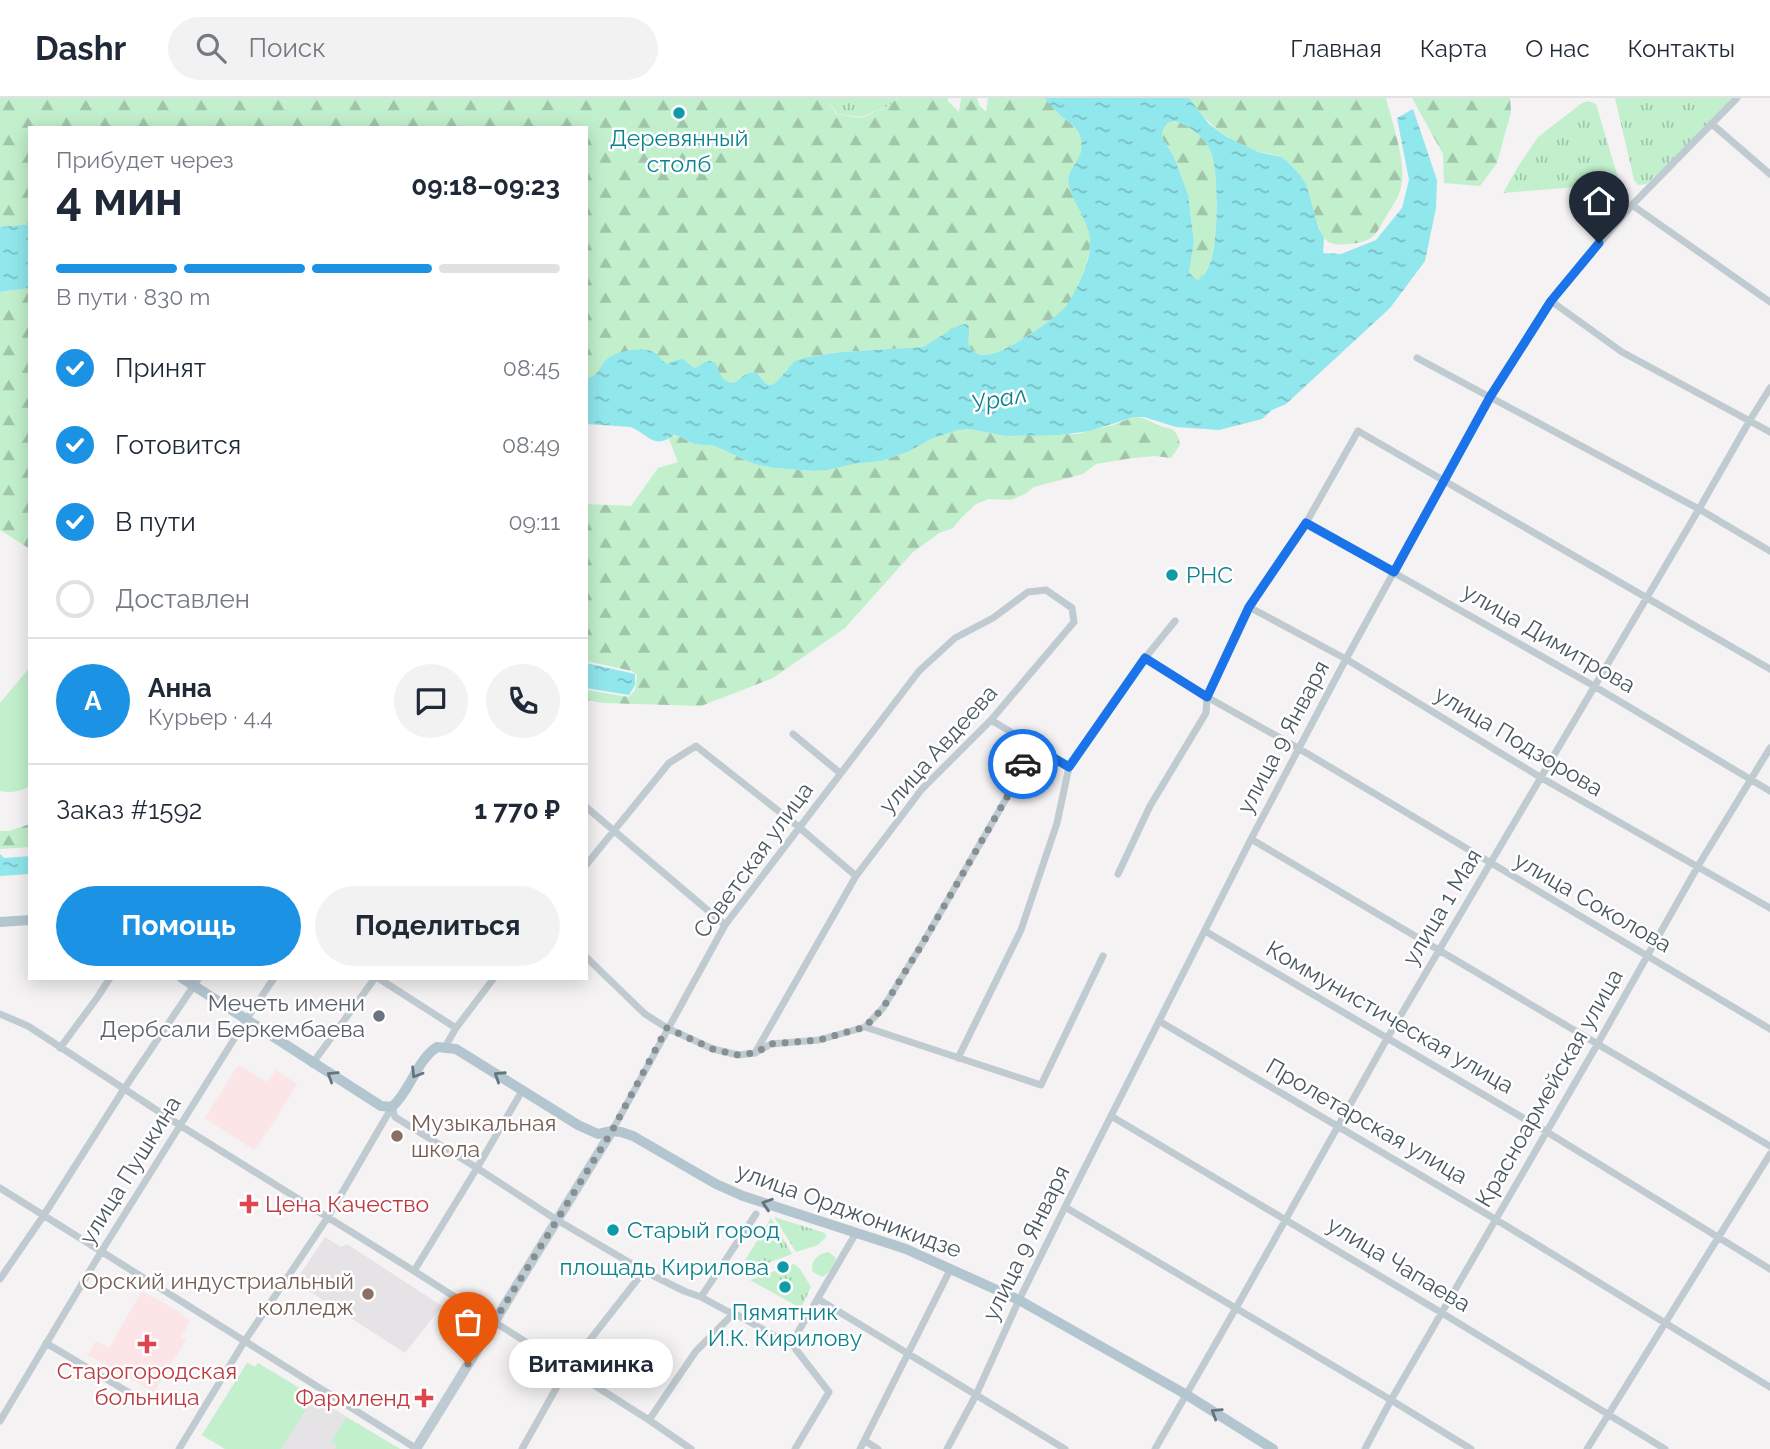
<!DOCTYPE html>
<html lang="ru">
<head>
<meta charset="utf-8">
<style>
	:root { --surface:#fff; --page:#f2f2f3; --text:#1f2937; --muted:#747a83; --line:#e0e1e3; --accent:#1c92e4 }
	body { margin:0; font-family:Raleway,sans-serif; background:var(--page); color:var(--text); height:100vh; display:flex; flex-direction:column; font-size:26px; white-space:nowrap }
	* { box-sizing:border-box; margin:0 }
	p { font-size:23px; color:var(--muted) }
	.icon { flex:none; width:38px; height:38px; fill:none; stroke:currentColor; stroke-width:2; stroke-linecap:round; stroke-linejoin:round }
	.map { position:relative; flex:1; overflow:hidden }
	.side { position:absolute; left:28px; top:28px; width:560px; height:854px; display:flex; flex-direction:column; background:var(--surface); border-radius:0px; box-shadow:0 4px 18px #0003 }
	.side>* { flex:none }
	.pin { position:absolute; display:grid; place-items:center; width:60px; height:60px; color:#fff; margin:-72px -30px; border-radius:50% 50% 50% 0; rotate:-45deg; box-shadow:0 0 7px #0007 }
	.pin .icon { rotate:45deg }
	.courier { position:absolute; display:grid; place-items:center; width:70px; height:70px; margin:-35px; border:5px solid #1a73e8; border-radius:50%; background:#fff; color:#222; box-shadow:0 2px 9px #0007 }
	.bubble { position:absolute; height:49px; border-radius:24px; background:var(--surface); box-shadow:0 4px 18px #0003; font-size:23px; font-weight:700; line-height:49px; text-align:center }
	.head em { font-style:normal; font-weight:700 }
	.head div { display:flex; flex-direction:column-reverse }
	.head { display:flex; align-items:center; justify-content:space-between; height:119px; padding:0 28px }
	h1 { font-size:46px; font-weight:700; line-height:52px }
	.bar { display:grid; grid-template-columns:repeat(4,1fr); gap:10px 7px; align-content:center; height:84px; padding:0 28px }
	.bar i { height:9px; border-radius:5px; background:var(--line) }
	.bar .on { background:var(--accent) }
	.bar p { grid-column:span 4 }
	.line { display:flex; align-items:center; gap:18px; padding:0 28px; border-top:2px solid var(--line) }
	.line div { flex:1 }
	.round { display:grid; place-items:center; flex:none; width:74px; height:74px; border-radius:37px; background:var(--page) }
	ol { padding:0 28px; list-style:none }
	li { display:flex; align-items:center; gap:21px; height:77px }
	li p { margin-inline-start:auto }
	li .icon { padding:7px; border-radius:50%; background:var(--accent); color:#fff; stroke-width:4 }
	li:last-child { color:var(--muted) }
	li i { width:38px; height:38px; border:4px solid var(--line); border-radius:50% }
	.button { display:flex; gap:14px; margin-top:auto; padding:14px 28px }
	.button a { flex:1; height:80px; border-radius:42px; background:var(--accent); color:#fff; font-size:28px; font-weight:700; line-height:80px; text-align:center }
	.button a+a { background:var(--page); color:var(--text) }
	header { display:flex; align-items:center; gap:42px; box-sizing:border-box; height:98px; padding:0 35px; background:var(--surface); border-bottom:2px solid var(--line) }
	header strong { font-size:33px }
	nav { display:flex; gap:38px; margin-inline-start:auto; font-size:24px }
	.search { width:490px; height:63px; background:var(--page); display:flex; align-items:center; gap:18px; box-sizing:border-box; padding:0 24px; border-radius:38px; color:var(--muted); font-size:26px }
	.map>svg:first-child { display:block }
	.education { fill:#e5e3e5 }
	.medical { fill:#fbe5e6 }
	.grass { fill:url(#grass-tufts) }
	.forest { fill:url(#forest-firs) }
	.park { fill:#c2f0cd }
	.water { fill:url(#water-ripples); fill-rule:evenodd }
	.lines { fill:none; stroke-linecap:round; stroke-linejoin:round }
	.street { stroke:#c0cbd1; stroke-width:7 }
	.secondary { stroke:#becbd3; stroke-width:10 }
	.primary { stroke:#b3c6d0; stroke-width:10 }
	.oneway { stroke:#64747c }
	.done { stroke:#868f93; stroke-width:7; stroke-dasharray:0 12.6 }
	.route { stroke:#1a73e8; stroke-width:9 }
	.culture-dot { fill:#0f9aa8; stroke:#fff; stroke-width:2.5 }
	.worship-dot { fill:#6b7280; stroke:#fff; stroke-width:2.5 }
	.education-dot { fill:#8d6e63; stroke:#fff; stroke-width:2.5 }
	.health-dot { fill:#e0444e; stroke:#fff; stroke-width:2.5 }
	.labels { text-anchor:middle; stroke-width:5; stroke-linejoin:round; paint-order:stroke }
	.culture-label { font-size:23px; fill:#0d838f; stroke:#fff }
	.street-label { font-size:23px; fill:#4a5960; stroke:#fff }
	.worship-label { font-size:23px; fill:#5b616d; stroke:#fff; text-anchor:end }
	.education-label { font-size:23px; fill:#785e54; stroke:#fff; text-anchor:start }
	.health-label { font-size:23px; fill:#be3a42; stroke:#fff; text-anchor:start }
	.water-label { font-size:24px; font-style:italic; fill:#0f8087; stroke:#fff }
</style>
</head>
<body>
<header>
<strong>Dashr</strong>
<div class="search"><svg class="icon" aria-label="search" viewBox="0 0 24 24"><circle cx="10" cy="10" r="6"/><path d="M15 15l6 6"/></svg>Поиск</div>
<nav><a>Главная</a><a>Карта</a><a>О нас</a><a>Контакты</a></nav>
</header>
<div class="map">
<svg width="1770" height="1351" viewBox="0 0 1770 1351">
	<defs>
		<pattern id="grass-tufts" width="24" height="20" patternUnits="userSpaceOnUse" patternTransform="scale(1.75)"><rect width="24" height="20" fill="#c2f0cd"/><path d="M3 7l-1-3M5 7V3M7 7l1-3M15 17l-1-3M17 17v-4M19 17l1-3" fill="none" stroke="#a0c5aa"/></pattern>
		<pattern id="forest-firs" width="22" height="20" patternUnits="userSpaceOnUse" patternTransform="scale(1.75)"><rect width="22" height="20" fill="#c2f0cd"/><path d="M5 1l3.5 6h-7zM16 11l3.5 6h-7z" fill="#a0c5aa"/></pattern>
		<pattern id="water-ripples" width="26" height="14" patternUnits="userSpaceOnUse" patternTransform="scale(1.75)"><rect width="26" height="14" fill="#90e7ec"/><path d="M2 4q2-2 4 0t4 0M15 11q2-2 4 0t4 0" fill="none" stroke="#78bec3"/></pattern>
	</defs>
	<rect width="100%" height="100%" fill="#f4f2f2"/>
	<path class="education" d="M325 1139 341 1149 347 1146 442 1208 405 1255 295 1184Z
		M247 1265 255 1269 258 1265 400 1351H225L202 1337Z"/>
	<path class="medical" d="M238 967 267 984 276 972 297 986 274 1024 254 1052 205 1020Z
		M142 1193 178 1213 190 1223 181 1239 186 1242 154 1294 88 1257 96 1243 109 1250Z"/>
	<path class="grass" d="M827 0H897L890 7 861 19 837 16Z
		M1615 0H1732L1711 24 1647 86 1638 87 1634 82Z
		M1588 3 1596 6 1622 93 1613 95 1588 88 1503 95 1519 67 1538 39 1582 5Z
		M774 1119 825 1135 826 1139 818 1147 796 1154Z
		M771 1120 792 1156 740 1175 739 1172Z
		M829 1154 836 1160C834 1167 829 1176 822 1179L813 1174C809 1163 819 1155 829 1154Z
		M794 1166 800 1171 811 1189 802 1208H797L750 1182Z"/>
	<path class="forest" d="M0 0H827L836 16 861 20 890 7 897 0H948V3L959 14 961 0H977L979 7 986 14 988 0H1045L1059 16 1075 29 1082 43V52L1069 88C1078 106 1089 123 1090 143 1091 160 1076 196 1066 209 1055 221 1009 252 993 256 986 258 978 257 972 252 966 246 968 239 970 232L964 226 955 229 923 249 841 254 808 259 787 271 774 286 769 287 765 285 757 275 744 277 734 285H729L724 282 704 265 698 270H694C680 259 682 263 667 266 661 263 658 257 652 253L602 267C599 275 595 280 586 280V30H30V126L0 129Z
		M1189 0H1386C1392 24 1407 65 1401 89 1398 102 1390 111 1384 122 1376 136 1373 142 1357 145 1348 146 1333 149 1326 142 1321 137 1319 129 1317 123 1310 102 1303 76 1285 62 1276 55 1264 56 1255 53 1226 41 1206 25 1189 0Z
		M1412 0H1510L1511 14 1497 65 1480 88 1444 85 1443 56Z
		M1174 23C1189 26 1206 40 1211 54 1219 77 1218 140 1211 163 1208 171 1204 176 1199 182L1195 181 1189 174 1194 144 1188 96 1174 59 1163 41 1162 35 1164 30 1168 25Z
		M30 190V451L0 432V194Z
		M1134 319C1144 319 1147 322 1156 326 1170 333 1176 326 1180 347L1171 360 1155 358 1132 360 1096 366 1083 376 1034 389 1025 396 1011 402 989 401 976 406 962 419 953 430 939 435 912 455 845 530 773 580 701 608 604 605 586 602V592L629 599 635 592 637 577 632 573 586 563V406L631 408 658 370 678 364 669 341 671 338H679L694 346 715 348 754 366 774 370 814 373 827 372 854 366 881 363 908 354 931 341 958 332 969 331 1006 338 1077 336 1113 327Z
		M30 726V749L0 751V733H9Z"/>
	<path class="park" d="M30 569V688C20 694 11 695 0 693V605Z
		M247 1265 255 1269 258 1265 314 1299 281 1351H225L202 1337Z
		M346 1319 400 1351H335L337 1348 331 1344Z"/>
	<path class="water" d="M1045 0H1189L1209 26 1227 39 1258 54 1281 59 1287 63 1299 76 1306 86 1319 131 1324 140 1323 155 1341 156 1376 142 1402 110 1409 82 1397 20 1413 11 1437 82 1436 110 1425 163 1390 210 1286 306 1272 312 1262 321 1219 332 1176 329 1144 319H1134L1090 333 1059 337 1006 338 969 331 958 332 931 341 908 354 881 363 854 366 827 372 814 373 774 370 754 366 715 348 694 346 679 338 674 337C654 352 649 337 631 329L586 326V280C601 279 599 265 610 259 620 253 644 248 655 255 659 257 662 263 667 266L677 262 683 261 694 270C700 269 705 262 710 263 722 264 715 284 734 285 743 279 746 273 757 275L765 285 769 287 774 286 795 263 808 259 841 254 923 249 955 229 964 226 968 227C972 236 964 244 972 252 977 257 985 258 992 256 1008 253 1057 220 1067 207 1076 194 1090 164 1090 148 1091 123 1075 110 1069 88 1064 68 1092 59 1078 34 1074 26 1065 22 1059 16 1054 11 1049 6 1045 0ZM1174 23C1188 26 1206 40 1211 54 1219 76 1218 140 1211 163 1208 171 1205 176 1199 182L1195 181 1189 174 1194 144 1188 96 1174 59 1163 41 1162 35 1164 30 1168 25Z
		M30 126V190L0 194V129Z
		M586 565 635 576V587L629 597 586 590Z
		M0 756 4 760 30 758V776L0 778Z"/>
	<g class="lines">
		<path class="street" d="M1712 26 1770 76
			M1632 107 1770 204
			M1551 203 1622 254 1770 334
			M1417 260 1699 411 1770 453
			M1306 425 1594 588 1770 693
			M1249 509 1346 561 1540 679 1770 810
			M1145 560 1207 599 1298 650 1770 931
			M991 622 1069 669
			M793 636 840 675
			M586 709 725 827
			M1251 741 1770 1048
			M586 767 669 665 696 648 800 730 856 778
			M1118 776 1150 708 1206 615 1207 599 1249 509 1306 425 1358 333 1770 571
			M1205 833 1547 1034 1770 1171
			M586 859 645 916 667 930 713 951 738 957 755 955 771 946 819 942 865 929 1041 987 1103 858
			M378 880 456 930
			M0 916 28 928 181 1028 414 1173 649 1322 691 1351
			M1159 923 1495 1121 1770 1289
			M865 929 883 910 924 843 1018 680 1029 646
			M445 949 456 930 494 880
			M60 950 97 900 110 880
			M958 960 1021 832 1057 725 1069 669 1145 560 1175 523
			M312 966 375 880
			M392 1009 395 1019 477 1070 557 1122 644 1173 684 1193 701 1199 727 1213 734 1215 794 1249 829 1294 795 1351
			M1111 1018 1442 1215 1665 1351
			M612 1033 725 827 919 573 955 540 993 520 1028 494 1046 492 1072 510 1074 524 991 622 922 691 856 778 755 955
			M0 1090 417 1351
			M1065 1109 1391 1302 1471 1351
			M414 1173 477 1070 522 993
			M0 1181 44 1117 124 991 199 880
			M701 1199 756 1116
			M818 1201 1065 1351
			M46 1245 138 1300
			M794 1249 798 1234 856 1135
			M649 1322 696 1253 734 1215
			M0 1323 101 1154 246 922 274 880
			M865 1343 878 1351
			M179 1351 244 1244 328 1119 392 1009
			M522 1351 567 1271 644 1173
			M860 1351 951 1170
			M947 1351 976 1297 1019 1202 1065 1109 1251 741 1346 561 1490 299 1551 203 1632 107 1737 0
			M1155 1351 1236 1210 1388 939 1699 411 1750 322 1770 290
			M1365 1351 1391 1302 1597 947 1698 768 1770 650
			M1587 1351 1770 1056"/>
		<path class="secondary" d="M416 1351 612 1033"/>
		<path class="primary" d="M0 824 30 822
			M182 880 381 1008 392 1009C411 992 416 963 437 949L456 951 578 1027 598 1036 612 1033 621 1034 633 1038 716 1086 743 1098 906 1151 1019 1202 1187 1297 1273 1351"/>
	</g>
	<defs><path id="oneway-chevron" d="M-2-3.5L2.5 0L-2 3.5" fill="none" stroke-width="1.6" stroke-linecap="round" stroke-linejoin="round" transform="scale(1.75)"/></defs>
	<g class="oneway">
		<use href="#oneway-chevron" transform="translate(416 975) rotate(122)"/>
		<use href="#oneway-chevron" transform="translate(332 978) rotate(-148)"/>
		<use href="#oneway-chevron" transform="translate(499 978) rotate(-147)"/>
		<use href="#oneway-chevron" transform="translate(767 1106) rotate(-162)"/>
		<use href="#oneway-chevron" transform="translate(1216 1315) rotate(-148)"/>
	</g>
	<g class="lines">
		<path class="done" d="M468 1266 612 1033 667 930 713 951 738 957 755 955 771 946 819 942 865 929 883 910 924 843 1018 680 1023 666"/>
		<path class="route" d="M1023 666 1030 646 1069 669 1145 560 1207 599 1249 509 1306 425 1394 474 1490 299 1551 203 1599 145"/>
	</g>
	<g class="culture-dot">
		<circle cx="679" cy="15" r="7"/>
		<circle cx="1172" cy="477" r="7"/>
		<circle cx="613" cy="1132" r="7"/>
		<circle cx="783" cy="1169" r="7"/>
		<circle cx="785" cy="1189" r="7"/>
	</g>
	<circle class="worship-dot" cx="379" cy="918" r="7"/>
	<g class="education-dot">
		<circle cx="397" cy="1038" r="7"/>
		<circle cx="368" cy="1196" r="7"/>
	</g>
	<g class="health-dot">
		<path d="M245.5 1095.5h7v7h7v7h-7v7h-7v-7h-7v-7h7z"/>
		<path d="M143.5 1235.5h7v7h7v7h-7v7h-7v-7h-7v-7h7z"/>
		<path d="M420.5 1289.5h7v7h7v7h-7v7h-7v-7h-7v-7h7z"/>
	</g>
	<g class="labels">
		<g class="culture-label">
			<text x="679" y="48">Деревянный<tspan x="679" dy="26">столб</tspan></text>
			<text x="1186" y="485" text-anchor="start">РНС</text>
			<text x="627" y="1140" text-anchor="start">Старый город</text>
			<text x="769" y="1177" text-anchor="end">площадь Кирилова</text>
			<text x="785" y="1222">Пямятник<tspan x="785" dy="26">И.К. Кирилову</tspan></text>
		</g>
		<g class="street-label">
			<text transform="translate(1549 540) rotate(30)" y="8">улица Димитрова</text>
			<text transform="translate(1283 639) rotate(-62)" y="8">улица 9 Января</text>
			<text transform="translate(1519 643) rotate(31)" y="8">улица Подзорова</text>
			<text transform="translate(938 651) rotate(-48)" y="8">улица Авдеева</text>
			<text transform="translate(753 762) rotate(-54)" y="8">Советская улица</text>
			<text transform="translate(1593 804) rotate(30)" y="8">улица Соколова</text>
			<text transform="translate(1442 809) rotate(-59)" y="8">улица 1 Мая</text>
			<text transform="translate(1390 919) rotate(30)" y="8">Коммунистическая улица</text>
			<text transform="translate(1549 990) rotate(-60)" y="8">Красноармейская улица</text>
			<text transform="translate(1367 1023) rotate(30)" y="8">Пролетарская улица</text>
			<text transform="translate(130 1072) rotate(-58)" y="8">улица Пушкина</text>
			<text transform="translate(849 1112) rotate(20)" y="8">улица Орджоникидзе</text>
			<text transform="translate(1026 1145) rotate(-64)" y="8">улица 9 Января</text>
			<text transform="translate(1399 1166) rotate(31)" y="8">улица Чапаева</text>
		</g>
		<g class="worship-label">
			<text x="365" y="913">Мечеть имени<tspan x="365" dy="26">Дербсали Беркембаева</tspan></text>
		</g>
		<g class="education-label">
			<text x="411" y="1033">Музыкальная<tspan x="411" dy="26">школа</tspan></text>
			<text x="354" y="1191" text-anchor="end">Орский индустриальный<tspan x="354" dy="26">колледж</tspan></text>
		</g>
		<g class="health-label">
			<text x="265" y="1114">Цена Качество</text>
			<text x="147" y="1281" text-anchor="middle">Старогородская<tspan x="147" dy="26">больница</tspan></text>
			<text x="410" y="1308" text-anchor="end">Фармленд</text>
		</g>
		<g class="water-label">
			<text transform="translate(999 301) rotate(-11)" y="8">Урал</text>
		</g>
	</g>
</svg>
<div class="pin" style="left:468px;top:1266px;background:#ea580c"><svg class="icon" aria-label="bag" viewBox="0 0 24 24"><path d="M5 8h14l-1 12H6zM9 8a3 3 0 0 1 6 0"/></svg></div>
<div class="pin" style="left:1599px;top:145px;background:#1f2937"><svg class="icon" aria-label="home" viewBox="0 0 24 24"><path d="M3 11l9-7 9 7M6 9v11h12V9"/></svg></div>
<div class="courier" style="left:1023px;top:666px"><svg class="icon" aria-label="car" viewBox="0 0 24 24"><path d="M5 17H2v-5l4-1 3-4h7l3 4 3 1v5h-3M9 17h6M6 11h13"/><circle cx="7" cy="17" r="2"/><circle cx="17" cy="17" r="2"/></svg></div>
<div class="bubble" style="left:509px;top:1241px;width:164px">Витаминка</div>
<section class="side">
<div class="head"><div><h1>4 мин</h1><p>Прибудет через</p></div><em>09:18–09:23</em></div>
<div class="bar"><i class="on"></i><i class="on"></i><i class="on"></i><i></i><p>В пути · 830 m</p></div>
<ol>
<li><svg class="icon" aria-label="check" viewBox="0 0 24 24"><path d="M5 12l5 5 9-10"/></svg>Принят<p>08:45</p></li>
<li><svg class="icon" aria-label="check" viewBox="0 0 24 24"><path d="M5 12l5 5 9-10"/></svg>Готовится<p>08:49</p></li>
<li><svg class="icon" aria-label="check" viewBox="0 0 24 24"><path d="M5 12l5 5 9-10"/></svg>В пути<p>09:11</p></li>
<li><i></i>Доставлен</li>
</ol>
<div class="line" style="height:126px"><b class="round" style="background:var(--accent);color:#fff">А</b><div><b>Анна</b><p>Курьер · 4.4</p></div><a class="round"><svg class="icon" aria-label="chat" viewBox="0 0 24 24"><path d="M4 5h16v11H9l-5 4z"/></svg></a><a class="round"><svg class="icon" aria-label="phone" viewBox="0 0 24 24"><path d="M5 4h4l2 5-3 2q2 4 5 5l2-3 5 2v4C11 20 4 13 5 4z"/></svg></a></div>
<div class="line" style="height:91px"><div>Заказ #1592</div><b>1 770 ₽</b></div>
<div class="button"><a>Помощь</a><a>Поделиться</a></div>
</section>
</div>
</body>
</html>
